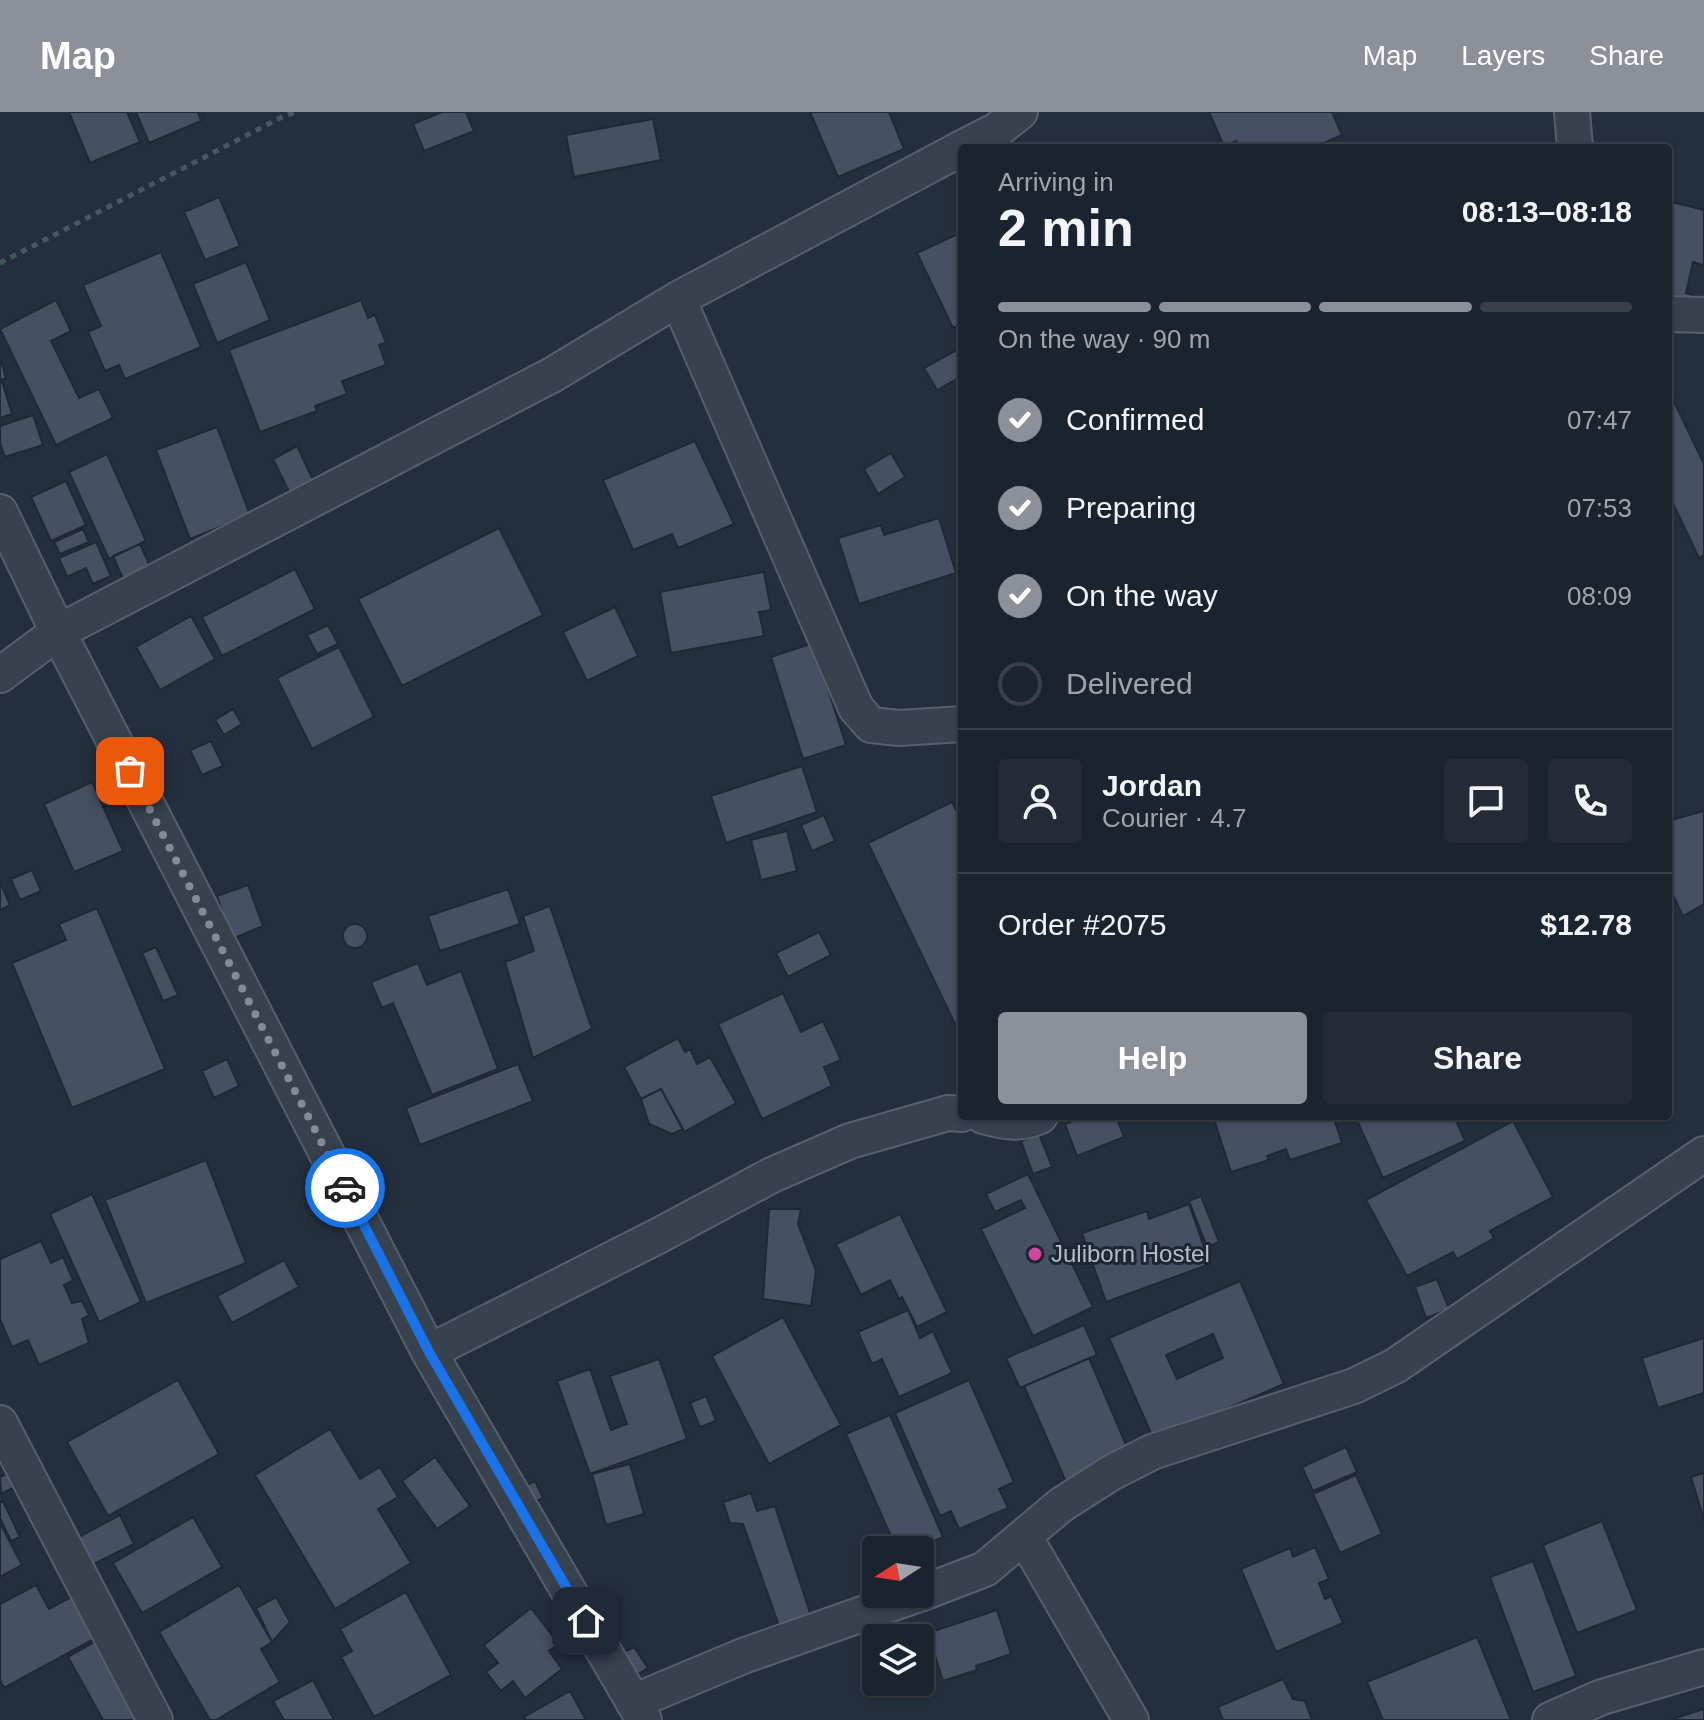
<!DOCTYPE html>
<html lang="en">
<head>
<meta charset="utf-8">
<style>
	:root { --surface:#1b232e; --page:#242b36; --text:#f1f3f6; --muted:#a0a4aa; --line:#39404a; --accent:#8c9099 }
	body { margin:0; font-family:Arial,sans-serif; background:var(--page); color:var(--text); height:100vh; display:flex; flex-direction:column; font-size:30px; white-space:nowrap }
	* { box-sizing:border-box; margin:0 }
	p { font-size:26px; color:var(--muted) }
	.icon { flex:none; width:44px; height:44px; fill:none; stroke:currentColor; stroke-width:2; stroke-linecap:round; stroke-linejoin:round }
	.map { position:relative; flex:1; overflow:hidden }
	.side { position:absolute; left:958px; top:32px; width:714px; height:976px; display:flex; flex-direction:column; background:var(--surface); border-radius:8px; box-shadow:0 2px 6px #0004,0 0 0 2px var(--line) }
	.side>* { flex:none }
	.needle { width:52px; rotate:258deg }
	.fabs { position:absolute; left:862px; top:1424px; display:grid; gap:16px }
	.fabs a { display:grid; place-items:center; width:72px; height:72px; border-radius:8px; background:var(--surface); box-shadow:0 2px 6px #0004,0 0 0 2px var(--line); font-size:40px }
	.pin { position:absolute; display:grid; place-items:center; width:68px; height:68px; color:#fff; margin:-34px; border-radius:16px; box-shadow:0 4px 12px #0006 }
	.courier { position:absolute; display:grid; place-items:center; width:80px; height:80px; margin:-40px; border:6px solid #1a73e8; border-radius:50%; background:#fff; color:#222; box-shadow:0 2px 10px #0007 }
	.headline em { font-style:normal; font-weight:600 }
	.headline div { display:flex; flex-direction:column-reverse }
	.headline { display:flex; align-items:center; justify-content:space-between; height:136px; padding:0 40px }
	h1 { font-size:52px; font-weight:600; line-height:60px }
	.bar { display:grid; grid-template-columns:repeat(4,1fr); gap:12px 8px; align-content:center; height:96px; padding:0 40px }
	.bar i { height:10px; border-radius:6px; background:var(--line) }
	.bar .selected { background:var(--accent) }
	.bar p { grid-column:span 4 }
	.line { display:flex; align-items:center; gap:20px; padding:0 40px; border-top:2px solid var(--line) }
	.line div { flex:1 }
	.round { display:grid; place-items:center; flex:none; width:84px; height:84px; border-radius:8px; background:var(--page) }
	ol { padding:0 40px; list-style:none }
	li { display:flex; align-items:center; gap:24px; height:88px }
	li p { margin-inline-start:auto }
	li .icon { padding:8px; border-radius:50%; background:var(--accent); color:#fff; stroke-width:4 }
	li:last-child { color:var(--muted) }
	li i { width:44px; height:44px; border:4px solid var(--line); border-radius:50% }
	.button { display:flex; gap:16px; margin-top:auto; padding:16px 40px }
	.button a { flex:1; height:92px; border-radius:8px; background:var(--accent); color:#fff; font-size:32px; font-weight:600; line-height:92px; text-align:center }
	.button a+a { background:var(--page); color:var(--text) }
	header { display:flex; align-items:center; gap:48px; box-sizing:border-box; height:112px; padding:0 40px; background:var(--accent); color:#fff }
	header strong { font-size:38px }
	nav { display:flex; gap:44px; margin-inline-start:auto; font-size:28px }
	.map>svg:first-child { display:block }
	.building { fill:#455162; stroke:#1f2835; stroke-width:2; fill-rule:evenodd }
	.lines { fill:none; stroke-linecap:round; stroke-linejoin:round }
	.street-casing { stroke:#565f6c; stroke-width:38 }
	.path { stroke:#44595c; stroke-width:5; stroke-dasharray:6 6; stroke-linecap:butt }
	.street { stroke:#38414e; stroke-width:34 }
	.done { stroke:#828b98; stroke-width:8; stroke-dasharray:0 14.4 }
	.route { stroke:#1a73e8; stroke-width:10 }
	.hotel-dot { fill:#d1479c; stroke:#1d2633; stroke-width:3 }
	.labels { text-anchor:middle; stroke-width:6; stroke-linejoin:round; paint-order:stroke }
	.poi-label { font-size:24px; fill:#b4bcc9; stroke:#1d2633; text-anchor:start }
</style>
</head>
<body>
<header>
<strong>Map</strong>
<nav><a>Map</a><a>Layers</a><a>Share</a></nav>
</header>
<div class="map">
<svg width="1704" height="1608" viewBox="0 0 1704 1608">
	<rect width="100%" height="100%" fill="#242f3e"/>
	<path class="building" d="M69 0H127L140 30 90 51Z
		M136 0H198L201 9 149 31Z
		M442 0H466L474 19 424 39 413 12Z
		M810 0H889L904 37 838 65Z
		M1209 0H1332L1342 23 1313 36H1239L1236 29 1224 34Z
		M653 7 661 48 574 65 566 23Z
		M219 85 240 134 205 148 184 100Z
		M1668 89 1704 98V151L1703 153 1693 150 1686 181 1692 183 1689 194 1668 188 1673 168 1668 166V131L1671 120 1668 119Z
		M962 120V212L953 216 917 141Z
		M161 140 201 235 125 267 119 253 105 259 88 220 101 214 83 173Z
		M246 150 270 208 217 231 193 172Z
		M56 188 71 219 51 229 79 286 99 277 113 306 56 333 0 217Z
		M361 188 368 206 375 203 386 231 379 233 386 253 342 269 347 282 315 294 317 299 260 320 229 238Z
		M962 235V264L937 278 924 256Z
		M0 245 6 266 0 268Z
		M2 269 12 302 0 306V270Z
		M1668 277 1704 352V443L1699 446 1668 381Z
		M33 303 43 333 5 345 0 331V314Z
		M217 315 250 403 190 427 156 338Z
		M695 329 734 412 678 436 672 422 633 438 603 368Z
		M297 334 316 374 292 386 273 347Z
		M891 341 905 365 878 382 864 357Z
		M107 342 146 429 109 447 69 360Z
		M66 369 86 413 51 429 31 385Z
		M939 406 956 461 859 492 838 426 881 413 884 423Z
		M499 416 543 503 402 574 358 487Z
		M83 417 89 430 60 442 54 430Z
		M96 430 111 464 93 472 86 456 67 465 59 446Z
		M140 432 154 463 127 476 113 444Z
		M295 457 315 497 222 544 202 505Z
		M764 460 771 498 759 500 764 524 671 541 660 480Z
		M615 495 638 544 587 569 563 520Z
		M191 504 215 547 160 578 136 535Z
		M328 513 338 532 317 542 307 523Z
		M813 531 846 633 803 647 771 545Z
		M339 535 374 605 312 637 277 566Z
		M233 597 242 612 224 623 215 608Z
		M211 629 223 654 202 663 190 638Z
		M802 654 817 700 726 731 711 684Z
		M92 670 123 739 74 760 44 692Z
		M952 690 962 710V913L957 916 868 731Z
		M1704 699V792L1683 804 1668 773V709Z
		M824 703 835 729 812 739 801 713Z
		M787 719 797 759 761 768 751 728Z
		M32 758 41 779 20 788 11 767Z
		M0 770 10 793 0 798Z
		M248 773 263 814 232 827 217 784Z
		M508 777 520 812 440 839 428 804Z
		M550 794 592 917 533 946 505 850 534 839 523 804Z
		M97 796 165 957 72 996 12 851 66 828 59 812Z
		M343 824a12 12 0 1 1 24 0a12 12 0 1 1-24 0Z
		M819 820 831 843 788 865 776 841Z
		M156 835 178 883 163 889 142 841Z
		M418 851 427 873 461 859 498 957 432 983 393 891 382 896 371 870Z
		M783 881 801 920 823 909 841 948 824 955 832 974 762 1007 718 912Z
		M678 926 685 940 690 937 697 952 710 945 736 991 684 1020 661 977 641 987 624 955Z
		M227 947 239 974 214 986 202 959Z
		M518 952 533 989 420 1033 406 996Z
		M661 977 683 1017 672 1022 649 1012 641 987Z
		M1087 1004H1116L1124 1025 1077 1044 1065 1012Z
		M1213 1004H1333L1342 1031 1290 1048 1286 1037 1267 1044 1269 1048 1231 1060Z
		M1355 1004H1454L1465 1029 1383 1066Z
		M1513 1009 1553 1085 1490 1119 1494 1126 1457 1147 1453 1140 1407 1164 1366 1088Z
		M1039 1022 1052 1055 1033 1062 1021 1029Z
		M206 1048 246 1151 146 1191 105 1088Z
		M1028 1062 1093 1195 1033 1224 981 1117 1025 1096 1021 1088 995 1100 986 1082Z
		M92 1082 141 1190 99 1210 50 1102Z
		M1201 1084 1219 1130 1207 1135 1189 1089Z
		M1189 1092 1210 1152 1106 1190 1082 1121 1147 1099 1149 1107Z
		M769 1097H801L798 1112 816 1159 811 1194 763 1187Z
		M900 1102 947 1200 917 1215 902 1185 899 1187 890 1168 861 1183 836 1132Z
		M41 1129 51 1151 63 1145 73 1168 64 1173 72 1191 82 1189 89 1203 82 1207 89 1231 39 1253 28 1228 12 1235 0 1207V1147Z
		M284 1148 299 1175 232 1211 217 1184Z
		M1437 1167 1449 1197 1426 1206 1415 1175Z
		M1240 1169 1284 1272 1154 1328 1109 1226ZM1213 1222 1223 1246 1177 1267 1166 1243Z
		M908 1198 920 1226 933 1219 952 1261 899 1285 882 1247 872 1252 858 1220Z
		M783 1205 841 1313 769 1352 712 1244Z
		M1084 1213 1097 1243 1020 1276 1006 1246Z
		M1704 1226V1281L1658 1296 1642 1246Z
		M1089 1246 1130 1342 1066 1370 1024 1274Z
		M659 1247 687 1327 590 1362 557 1269 590 1257 611 1318 627 1312 610 1264Z
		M178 1268 219 1342 108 1404 67 1330Z
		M969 1268 1014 1370 999 1377 1008 1396 959 1417 951 1399 940 1404 895 1301Z
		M706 1284 716 1309 700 1315 690 1291Z
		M890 1303 943 1425 913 1438H897L846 1322Z
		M330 1317 360 1367 380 1355 398 1385 378 1397 411 1451 335 1497 255 1363Z
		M1346 1335 1357 1360 1313 1379 1302 1355Z
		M435 1345 470 1394 437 1417 402 1369Z
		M630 1352 644 1402 606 1413 592 1362Z
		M10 1360 17 1374 1 1382 0 1365Z
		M1704 1361V1408L1691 1365Z
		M1356 1363 1382 1422 1340 1441 1313 1382Z
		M535 1369 543 1386 522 1396 514 1379Z
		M751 1381 757 1399 775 1394 812 1507 783 1525 743 1412 730 1411 723 1390Z
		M3 1389 20 1425 11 1429 0 1406V1391Z
		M120 1403 134 1432 90 1454 77 1426Z
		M193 1405 222 1455 142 1501 113 1451Z
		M1602 1409 1637 1498 1577 1521 1543 1433Z
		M0 1411 22 1453 0 1465Z
		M1315 1435 1329 1467 1319 1471 1325 1487 1331 1484 1343 1511 1276 1540 1241 1457 1290 1436 1293 1445Z
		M1533 1449 1576 1564 1533 1580 1490 1465Z
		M36 1473 49 1497 71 1485 94 1527 4 1576 0 1568V1492Z
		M239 1473 272 1530 261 1537 280 1570 216 1608H210L159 1520Z
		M406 1480 451 1563 374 1605 341 1545 352 1539 340 1517Z
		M276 1485 290 1510 272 1530 256 1496Z
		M531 1496 559 1532 549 1539 562 1557 525 1586 513 1569 501 1579 486 1560 498 1551 484 1533Z
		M997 1498 1011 1542 976 1554 977 1558 943 1569 928 1521Z
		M1477 1525 1511 1608H1383L1367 1570Z
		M100 1527 144 1608H103L68 1545Z
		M634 1535 648 1556 631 1566 618 1543Z
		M1283 1567 1293 1587 1305 1589 1312 1608H1223L1218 1595Z
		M313 1568 334 1608H284L273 1589Z
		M570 1579 586 1608H526L524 1605Z
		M1704 1597V1608H1670Z"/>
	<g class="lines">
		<defs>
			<path id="street" d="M1572 0 1575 36
				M962 36 997 18 1020 0
				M678 187 856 596 871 613 899 616 962 612
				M1668 202 1704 203
				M0 400 58 520 552 263 678 187 962 36
				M0 563 58 520 429 1240 644 1608
				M983 1004C1005 1010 1019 1013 1040 1004
				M429 1240 658 1124 772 1063 850 1029 948 1001 962 1002
				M0 1311 155 1608
				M1024 1424 1061 1393 1111 1361 1152 1340 1354 1274 1395 1254 1704 1042
				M920 1482 985 1457 1024 1424 1131 1608
				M633 1590 743 1544 919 1482
				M1550 1608 1602 1585 1704 1555"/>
		</defs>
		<use href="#street" class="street-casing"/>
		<path class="path" d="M0 151 282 5 296 0"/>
		<use href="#street" class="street"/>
	</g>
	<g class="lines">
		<path class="done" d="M130 659 345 1076"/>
		<path class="route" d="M345 1076 429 1240 586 1509"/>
	</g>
	<circle class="hotel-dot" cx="1035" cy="1142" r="8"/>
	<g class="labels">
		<g class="poi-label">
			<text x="1051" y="1150">Juliborn Hostel</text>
		</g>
	</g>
</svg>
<div class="fabs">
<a><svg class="needle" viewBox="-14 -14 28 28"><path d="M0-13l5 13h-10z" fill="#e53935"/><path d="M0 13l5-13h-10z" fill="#a0a4aa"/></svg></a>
<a><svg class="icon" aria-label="layers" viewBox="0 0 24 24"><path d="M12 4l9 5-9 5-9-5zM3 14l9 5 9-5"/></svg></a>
</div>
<div class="pin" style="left:130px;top:659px;background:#ea580c"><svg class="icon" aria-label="bag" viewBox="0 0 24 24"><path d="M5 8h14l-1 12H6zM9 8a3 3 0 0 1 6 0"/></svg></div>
<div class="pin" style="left:586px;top:1509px;background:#1f2937"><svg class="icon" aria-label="home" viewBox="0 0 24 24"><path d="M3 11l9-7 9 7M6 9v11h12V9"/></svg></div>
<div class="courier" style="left:345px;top:1076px"><svg class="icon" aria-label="car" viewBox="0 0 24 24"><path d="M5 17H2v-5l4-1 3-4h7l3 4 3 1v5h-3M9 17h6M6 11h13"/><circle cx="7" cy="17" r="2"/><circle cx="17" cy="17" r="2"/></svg></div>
<section class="side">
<div class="headline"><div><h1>2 min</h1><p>Arriving in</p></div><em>08:13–08:18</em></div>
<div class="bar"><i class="selected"></i><i class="selected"></i><i class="selected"></i><i></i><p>On the way · 90 m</p></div>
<ol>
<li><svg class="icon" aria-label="check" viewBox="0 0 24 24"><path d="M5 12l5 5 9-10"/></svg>Confirmed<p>07:47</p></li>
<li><svg class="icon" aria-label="check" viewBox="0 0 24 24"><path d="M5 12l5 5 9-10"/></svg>Preparing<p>07:53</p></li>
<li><svg class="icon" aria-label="check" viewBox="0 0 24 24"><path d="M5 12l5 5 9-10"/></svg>On the way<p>08:09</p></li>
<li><i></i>Delivered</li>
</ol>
<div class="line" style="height:144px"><a class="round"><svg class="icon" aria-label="person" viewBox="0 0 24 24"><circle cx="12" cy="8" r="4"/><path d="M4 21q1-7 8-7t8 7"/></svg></a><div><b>Jordan</b><p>Courier · 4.7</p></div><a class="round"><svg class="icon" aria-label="chat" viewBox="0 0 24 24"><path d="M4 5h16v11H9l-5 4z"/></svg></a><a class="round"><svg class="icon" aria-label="phone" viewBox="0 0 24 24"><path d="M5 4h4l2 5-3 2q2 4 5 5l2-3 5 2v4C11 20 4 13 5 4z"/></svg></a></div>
<div class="line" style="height:104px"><div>Order #2075</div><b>$12.78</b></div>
<div class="button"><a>Help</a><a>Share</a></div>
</section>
</div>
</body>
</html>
